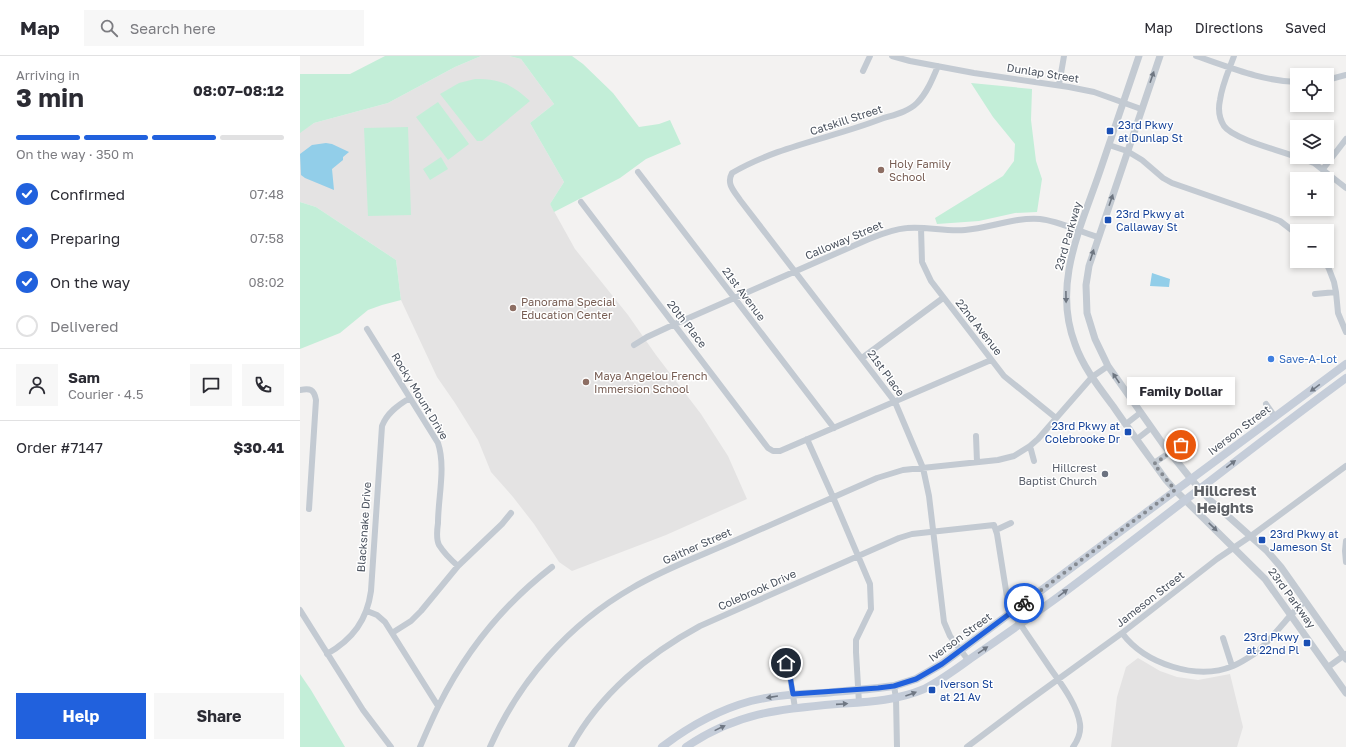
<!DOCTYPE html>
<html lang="en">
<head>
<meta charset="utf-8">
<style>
	:root { --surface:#fff; --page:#f7f7f7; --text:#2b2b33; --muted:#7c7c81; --line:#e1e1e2; --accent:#2161dd }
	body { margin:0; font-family:"Golos Text",sans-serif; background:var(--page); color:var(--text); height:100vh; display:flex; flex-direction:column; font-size:15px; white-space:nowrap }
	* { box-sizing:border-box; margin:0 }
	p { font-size:13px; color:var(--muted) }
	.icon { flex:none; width:22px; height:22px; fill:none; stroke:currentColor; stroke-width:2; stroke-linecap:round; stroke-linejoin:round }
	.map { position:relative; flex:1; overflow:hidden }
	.details { display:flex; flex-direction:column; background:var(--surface); width:300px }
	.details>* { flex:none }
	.fabs { position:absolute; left:990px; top:12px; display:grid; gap:8px }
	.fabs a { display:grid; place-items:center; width:44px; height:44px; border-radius:0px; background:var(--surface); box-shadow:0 2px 6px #0003; font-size:20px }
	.pin { position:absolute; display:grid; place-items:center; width:34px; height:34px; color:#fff; margin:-17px; border:2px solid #fff; border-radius:50%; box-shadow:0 1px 4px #0007 }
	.courier { position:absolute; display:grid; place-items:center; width:40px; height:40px; margin:-20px; border:3px solid #2161dd; border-radius:50%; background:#fff; color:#222; box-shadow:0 1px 5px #0007 }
	.bubble { position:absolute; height:28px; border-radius:0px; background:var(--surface); box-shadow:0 2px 6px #0003; font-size:13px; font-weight:700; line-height:28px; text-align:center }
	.summary em { font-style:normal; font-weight:700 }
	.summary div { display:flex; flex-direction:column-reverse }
	.summary { display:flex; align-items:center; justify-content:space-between; height:68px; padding:0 16px }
	h1 { font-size:26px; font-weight:700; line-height:30px }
	.bar { display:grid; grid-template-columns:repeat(4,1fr); gap:6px 4px; align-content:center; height:48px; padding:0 16px }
	.bar i { height:5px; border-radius:3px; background:var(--line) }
	.bar .selected { background:var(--accent) }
	.bar p { grid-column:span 4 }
	.line { display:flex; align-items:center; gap:10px; padding:0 16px; border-top:1px solid var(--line) }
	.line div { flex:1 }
	.round { display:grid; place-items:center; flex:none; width:42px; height:42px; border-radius:0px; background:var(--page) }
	ol { padding:0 16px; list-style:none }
	li { display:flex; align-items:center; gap:12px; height:44px }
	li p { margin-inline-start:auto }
	li .icon { padding:4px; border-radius:50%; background:var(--accent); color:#fff; stroke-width:4 }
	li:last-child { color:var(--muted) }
	li i { width:22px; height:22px; border:2px solid var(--line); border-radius:50% }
	.action { display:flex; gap:8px; margin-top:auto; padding:8px 16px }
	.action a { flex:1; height:46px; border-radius:0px; background:var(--accent); color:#fff; font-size:16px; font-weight:700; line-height:46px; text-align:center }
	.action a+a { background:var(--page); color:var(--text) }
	header { display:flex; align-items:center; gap:24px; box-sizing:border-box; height:56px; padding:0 20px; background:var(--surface); border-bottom:1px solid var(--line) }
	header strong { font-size:19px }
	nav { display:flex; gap:22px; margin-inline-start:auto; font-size:14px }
	.search { width:280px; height:36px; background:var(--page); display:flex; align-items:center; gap:10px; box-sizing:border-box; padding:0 14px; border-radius:0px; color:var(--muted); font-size:15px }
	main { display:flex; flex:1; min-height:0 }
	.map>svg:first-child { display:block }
	.education { fill:#e4e3e3 }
	.green { fill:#c3eed8 }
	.water { fill:#92cee9 }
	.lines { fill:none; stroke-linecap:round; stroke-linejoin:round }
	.minor { stroke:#c3cad2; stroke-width:6 }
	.tertiary { stroke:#c3cad2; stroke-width:7 }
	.secondary { stroke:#c5cdd9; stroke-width:8 }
	.oneway { fill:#6e7681 }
	.oneway2 { fill:#6f7783 }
	.done { stroke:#858a91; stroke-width:4; stroke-dasharray:0 7.2 }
	.route { stroke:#2161dd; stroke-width:5 }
	.transit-dot { fill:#1a4fb4; stroke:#fff; stroke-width:1.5 }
	.education-dot { fill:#8d6e63; stroke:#fff; stroke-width:1.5 }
	.shop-dot { fill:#3f7fe0; stroke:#fff; stroke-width:1.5 }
	.worship-dot { fill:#6b7280; stroke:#fff; stroke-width:1.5 }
	.labels { text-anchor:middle; stroke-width:3; stroke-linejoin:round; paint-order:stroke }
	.street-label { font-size:11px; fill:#4a525e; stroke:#fff }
	.transit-label { font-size:11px; fill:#164399; stroke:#fff; text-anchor:start }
	.education-label { font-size:11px; fill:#785e54; stroke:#fff; text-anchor:start }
	.shop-label { font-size:11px; fill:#366cbe; stroke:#fff; text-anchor:start }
	.worship-label { font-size:11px; fill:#5b616d; stroke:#fff; text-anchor:end }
	.district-label { font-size:15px; font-weight:bold; fill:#5e6166; stroke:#fff }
</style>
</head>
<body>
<header>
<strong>Map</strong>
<div class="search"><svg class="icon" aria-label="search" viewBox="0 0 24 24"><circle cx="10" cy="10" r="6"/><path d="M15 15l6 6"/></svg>Search here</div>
<nav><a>Map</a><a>Directions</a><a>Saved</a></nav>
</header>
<main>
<section class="details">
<div class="summary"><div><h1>3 min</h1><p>Arriving in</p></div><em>08:07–08:12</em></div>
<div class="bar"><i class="selected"></i><i class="selected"></i><i class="selected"></i><i></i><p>On the way · 350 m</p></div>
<ol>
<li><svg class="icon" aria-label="check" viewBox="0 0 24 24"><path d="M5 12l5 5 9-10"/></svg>Confirmed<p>07:48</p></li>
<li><svg class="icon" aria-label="check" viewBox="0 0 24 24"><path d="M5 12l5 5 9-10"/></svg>Preparing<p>07:58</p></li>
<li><svg class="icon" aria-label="check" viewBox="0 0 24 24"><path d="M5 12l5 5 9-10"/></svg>On the way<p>08:02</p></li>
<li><i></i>Delivered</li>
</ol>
<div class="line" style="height:72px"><a class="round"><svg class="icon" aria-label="person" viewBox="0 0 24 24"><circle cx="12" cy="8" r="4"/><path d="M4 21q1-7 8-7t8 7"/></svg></a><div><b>Sam</b><p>Courier · 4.5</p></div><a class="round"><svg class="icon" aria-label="chat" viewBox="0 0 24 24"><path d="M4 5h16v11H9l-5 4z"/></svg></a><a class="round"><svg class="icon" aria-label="phone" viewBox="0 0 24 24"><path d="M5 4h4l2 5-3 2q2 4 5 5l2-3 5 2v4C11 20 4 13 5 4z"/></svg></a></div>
<div class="line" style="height:52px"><div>Order #7147</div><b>$30.41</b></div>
<div class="action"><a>Help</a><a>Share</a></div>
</section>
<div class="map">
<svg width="1046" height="691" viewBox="0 0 1046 691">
	<rect width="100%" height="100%" fill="#f3f2f1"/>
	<path class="education" d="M181 0H209L221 3 254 48 230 67 264 126 250 148 275 193 328 259 356 299 401 358 428 400 447 443 366 479 272 515 259 506 234 468 213 441 191 416 178 384 155 347 137 321 101 244 96 204 16 151 0 146V76L14 67 88 47 155 11Z
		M838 602 860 615 877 621 898 624 930 618 943 671 937 691H811L817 641 826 611Z"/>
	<path class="green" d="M85 0H181L155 11 88 47 14 67 0 77V18H50Z
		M209 0H272L283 8 313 37 339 71 359 68 370 64 381 88 346 103 320 122 254 156 250 148 264 126 230 67 254 48 221 3Z
		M175 23C200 23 212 28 230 45L182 85H177L140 38 159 27Z
		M671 27 732 33 731 64 736 105 742 123 737 156 715 157 679 165 637 168 635 162 703 120 714 105 715 88 693 61Z
		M138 46 169 88 148 104 116 61Z
		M108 71 111 159 68 160 64 72Z
		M141 101 148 113 130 124 123 113Z
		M0 146 16 151 96 204 101 244 82 249 68 254 40 277 0 293Z
		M0 618 11 634 45 691H0Z"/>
	<path class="water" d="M26 87 32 88 49 96 43 101V104L32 113 34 134 5 122 1 119 0 98 12 89Z
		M852 217 870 223 869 231 850 230Z"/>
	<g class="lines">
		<path class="minor" d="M592 0 610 5 674 17 769 31 794 36 841 53
			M896 0C929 11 962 25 997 26
			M934 0C929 14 922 29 920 44 918 53 919 62 924 70 933 83 981 95 997 101
			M638 10C633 22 627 37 617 47 608 56 593 59 581 63 532 82 478 90 432 117 426 128 434 135 440 144L595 346 623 412 629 440 644 566 650 580 668 604
			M563 15 570 0
			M1027 24 1046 19
			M759 29 764 0
			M809 89 827 95 842 104 863 122 872 127 967 160 980 165 997 178
			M998 101 1014 107 1046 132
			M1023 113 1046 83
			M338 116 534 372
			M281 146 468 392 473 395H480L691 304
			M621 172 622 206 631 225 704 320 756 362
			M1025 205 1029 213 1034 226 1036 236 1038 257 1046 276
			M1015 238 1036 236
			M67 273 138 387C146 411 138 442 138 467 137 474 136 483 139 489 144 497 151 504 158 510
			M334 289 347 281 375 268 569 183C581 178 594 173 607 172 626 170 646 176 665 174 690 172 715 161 740 163 759 165 780 176 798 181
			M562 302 643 242
			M0 334C10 332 14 333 16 344L9 453
			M966 348 975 361
			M826 368 840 357
			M676 380 677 406
			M507 383 533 441 570 528 571 553 556 584V596L559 647
			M837 383 851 372
			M730 390 734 405
			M854 407 881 389
			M696 474 711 467
			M1046 485 1045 495 1046 506
			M0 554 63 654 91 691
			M67 555 77 559 85 566 138 650
			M92 577 111 565 121 555 158 510 202 468 211 457
			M822 577C845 608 897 625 933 610 940 607 948 602 954 598 966 589 974 578 984 567 990 559 998 552 1005 545
			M923 582 932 610
			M27 598C53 583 67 564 71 535L82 370C87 357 98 349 110 342
			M484 604 489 614 495 652
			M1028 611 1046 598
			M594 630 596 642 597 691
			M120 691C126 677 132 663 139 649 166 595 204 548 252 511
			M190 691C219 625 269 568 332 532 364 513 400 500 434 485 481 464 529 443 577 422L603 414 698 404 714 400 730 390 738 383 792 321 808 310
			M271 691C299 639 348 598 400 570L599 482 612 478 694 469 697 478 708 547 712 556C725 575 737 593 750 612 761 628 777 648 780 668 781 676 778 684 773 691
			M667 691 724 648 822 577 917 503 951 480 1046 410"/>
		<path class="tertiary" d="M839 0C826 38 813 77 800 115 781 171 752 228 775 288 783 311 798 330 813 350 830 375 848 399 866 424L875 434 965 523 1046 637
			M860 0 789 210 786 229 787 257 795 283 808 310 863 388 891 423 910 444 967 495 981 511 1046 603"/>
		<path class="secondary" d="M362 691C388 671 418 654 451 645 475 639 499 638 524 637 542 635 560 634 578 632L594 630 616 623 642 608 1046 308
			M386 691C436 657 478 653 537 648 566 646 596 645 624 633 640 625 655 614 670 603 699 583 729 562 758 541 855 469 949 393 1046 322"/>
	</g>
	<defs><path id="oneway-solid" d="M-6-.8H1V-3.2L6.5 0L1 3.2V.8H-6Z"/></defs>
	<g class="oneway">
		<use href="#oneway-solid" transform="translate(852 21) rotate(-71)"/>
		<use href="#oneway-solid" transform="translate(811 144) rotate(-71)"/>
		<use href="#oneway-solid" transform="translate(792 199) rotate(-72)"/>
		<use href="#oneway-solid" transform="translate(766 241) rotate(89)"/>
		<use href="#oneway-solid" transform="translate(816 322) rotate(-124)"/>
		<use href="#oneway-solid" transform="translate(913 471) rotate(44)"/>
	</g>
	<g class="oneway2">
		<use href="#oneway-solid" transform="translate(1015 332) rotate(144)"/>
		<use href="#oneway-solid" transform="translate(931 408) rotate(-38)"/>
		<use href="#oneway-solid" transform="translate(763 537) rotate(-37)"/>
		<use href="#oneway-solid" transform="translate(683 594) rotate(-34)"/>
		<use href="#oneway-solid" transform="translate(611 638) rotate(-20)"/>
		<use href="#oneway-solid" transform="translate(472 641) rotate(171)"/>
		<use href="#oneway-solid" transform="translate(542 648) rotate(-4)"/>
		<use href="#oneway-solid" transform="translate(420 672) rotate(-26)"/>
	</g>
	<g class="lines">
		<path class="done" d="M724 547 875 434 854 408 881 389"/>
		<path class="route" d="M486 607 489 614 493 638 578 632 594 630 616 623 642 608 724 547"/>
	</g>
	<g class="transit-dot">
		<rect x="806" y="71" width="8" height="8" rx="2"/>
		<rect x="804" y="160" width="8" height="8" rx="2"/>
		<rect x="824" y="372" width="8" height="8" rx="2"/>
		<rect x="958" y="480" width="8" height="8" rx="2"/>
		<rect x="1003" y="583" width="8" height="8" rx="2"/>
		<rect x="628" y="630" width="8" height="8" rx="2"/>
	</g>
	<g class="education-dot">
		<circle cx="581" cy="114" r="4"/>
		<circle cx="213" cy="252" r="4"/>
		<circle cx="286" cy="326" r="4"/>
	</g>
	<circle class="shop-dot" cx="971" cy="303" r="4"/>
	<circle class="worship-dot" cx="805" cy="418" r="4"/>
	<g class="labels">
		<g class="street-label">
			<text transform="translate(743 17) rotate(9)" y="4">Dunlap Street</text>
			<text transform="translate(546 64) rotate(-18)" y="4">Catskill Street</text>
			<text transform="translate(768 180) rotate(-74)" y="4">23rd Parkway</text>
			<text transform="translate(544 184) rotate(-23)" y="4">Calloway Street</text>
			<text transform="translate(444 238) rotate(53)" y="4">21st Avenue</text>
			<text transform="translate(387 268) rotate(52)" y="4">20th Place</text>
			<text transform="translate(679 271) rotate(52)" y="4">22nd Avenue</text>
			<text transform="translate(586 317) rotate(54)" y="4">21st Place</text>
			<text transform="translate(120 340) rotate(59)" y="4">Rocky Mount Drive</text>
			<text transform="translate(939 374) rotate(-37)" y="4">Iverson Street</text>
			<text transform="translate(64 471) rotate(-86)" y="4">Blacksnake Drive</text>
			<text transform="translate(397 490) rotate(-24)" y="4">Gaither Street</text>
			<text transform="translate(457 534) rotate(-24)" y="4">Colebrook Drive</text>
			<text transform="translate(992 542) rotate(54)" y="4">23rd Parkway</text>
			<text transform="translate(850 543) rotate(-38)" y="4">Jameson Street</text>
			<text transform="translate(660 581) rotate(-36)" y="4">Iverson Street</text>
		</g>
		<g class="transit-label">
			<text x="818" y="73">23rd Pkwy<tspan x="818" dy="13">at Dunlap St</tspan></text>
			<text x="816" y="162">23rd Pkwy at<tspan x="816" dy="13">Callaway St</tspan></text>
			<text x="820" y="374" text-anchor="end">23rd Pkwy at<tspan x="820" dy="13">Colebrooke Dr</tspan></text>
			<text x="970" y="482">23rd Pkwy at<tspan x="970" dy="13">Jameson St</tspan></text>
			<text x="999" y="585" text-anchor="end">23rd Pkwy<tspan x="999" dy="13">at 22nd Pl</tspan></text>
			<text x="640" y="632">Iverson St<tspan x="640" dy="13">at 21 Av</tspan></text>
		</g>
		<g class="education-label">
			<text x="589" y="112">Holy Family<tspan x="589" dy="13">School</tspan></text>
			<text x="221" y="250">Panorama Special<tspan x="221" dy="13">Education Center</tspan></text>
			<text x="294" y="324">Maya Angelou French<tspan x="294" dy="13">Immersion School</tspan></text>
		</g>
		<g class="shop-label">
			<text x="979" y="307">Save-A-Lot</text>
		</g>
		<g class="worship-label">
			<text x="797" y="416">Hillcrest<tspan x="797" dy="13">Baptist Church</tspan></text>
		</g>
		<g class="district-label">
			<text x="925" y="440">Hillcrest<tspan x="925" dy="17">Heights</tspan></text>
		</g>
	</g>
</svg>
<div class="fabs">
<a><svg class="icon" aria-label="locate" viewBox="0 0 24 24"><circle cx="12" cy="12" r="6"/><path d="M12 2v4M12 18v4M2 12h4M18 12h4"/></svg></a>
<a><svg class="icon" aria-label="layers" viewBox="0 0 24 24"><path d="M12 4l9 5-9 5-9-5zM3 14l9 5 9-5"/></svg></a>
<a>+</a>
<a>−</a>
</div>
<div class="pin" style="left:881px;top:389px;background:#ea580c"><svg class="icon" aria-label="bag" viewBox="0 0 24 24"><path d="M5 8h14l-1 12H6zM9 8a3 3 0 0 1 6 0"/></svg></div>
<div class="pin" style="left:486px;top:607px;background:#1f2937"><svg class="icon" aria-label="home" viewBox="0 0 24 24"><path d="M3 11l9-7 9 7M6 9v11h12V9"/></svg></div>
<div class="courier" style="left:724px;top:547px"><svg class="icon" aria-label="bike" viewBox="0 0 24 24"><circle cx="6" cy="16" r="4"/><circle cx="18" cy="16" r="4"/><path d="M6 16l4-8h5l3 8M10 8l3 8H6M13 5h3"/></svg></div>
<div class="bubble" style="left:827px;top:321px;width:108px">Family Dollar</div>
</div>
</main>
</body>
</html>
